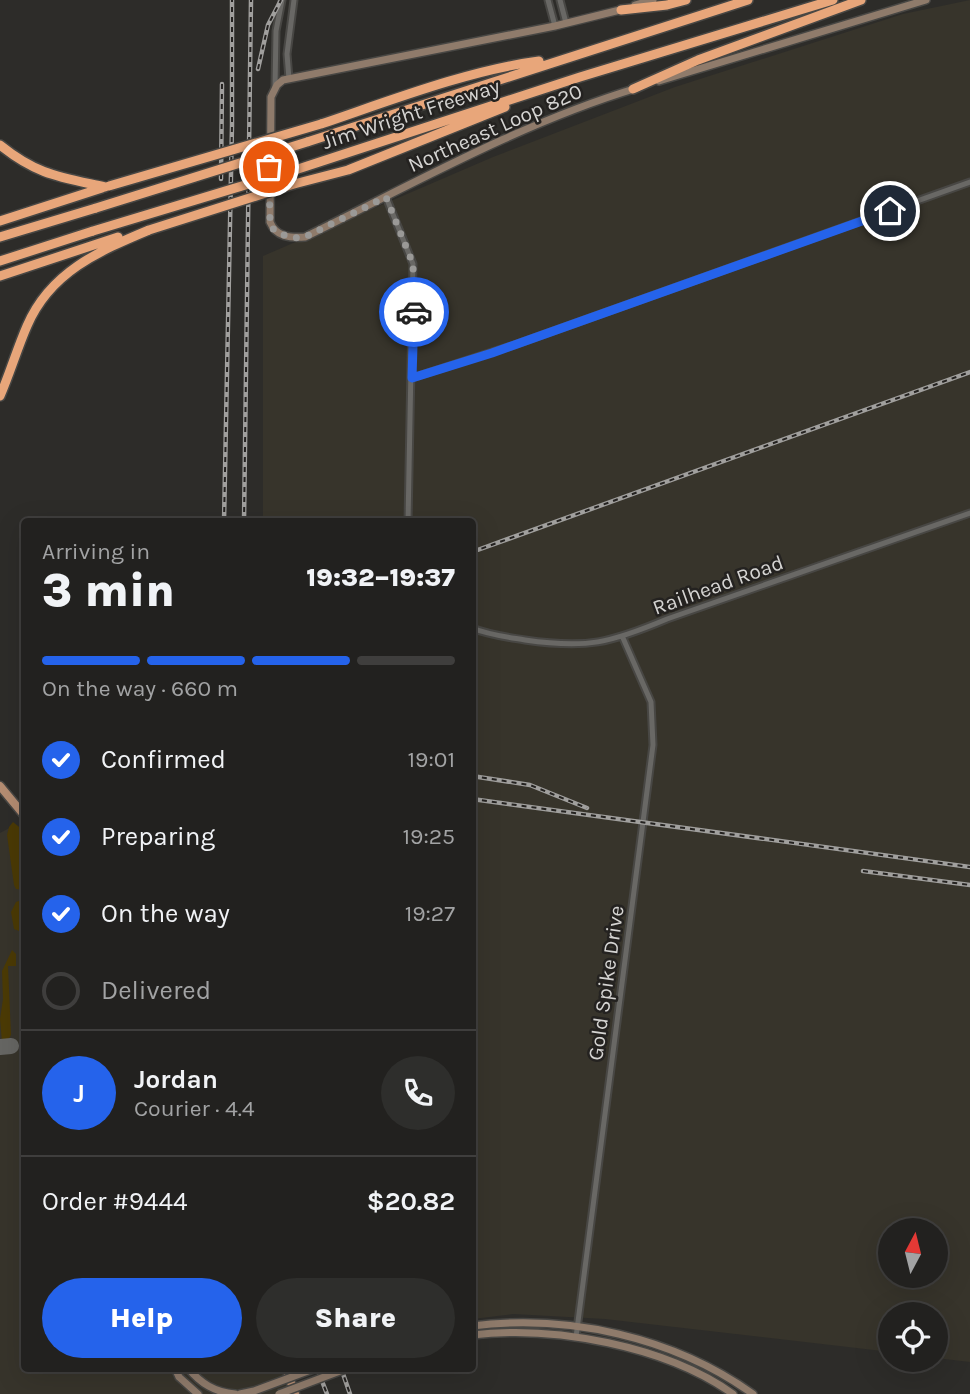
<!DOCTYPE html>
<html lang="en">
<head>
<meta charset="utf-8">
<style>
	:root { --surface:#22211f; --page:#2e2e2c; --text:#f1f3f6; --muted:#a2a3a4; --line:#3f3e3d; --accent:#2563eb }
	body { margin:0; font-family:Karla,sans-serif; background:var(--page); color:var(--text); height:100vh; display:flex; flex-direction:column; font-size:26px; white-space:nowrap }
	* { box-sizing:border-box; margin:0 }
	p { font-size:23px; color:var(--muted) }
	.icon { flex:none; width:38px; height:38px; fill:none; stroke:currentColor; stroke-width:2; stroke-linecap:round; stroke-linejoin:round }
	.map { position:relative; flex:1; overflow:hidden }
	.sheet { position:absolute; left:21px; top:518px; width:455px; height:854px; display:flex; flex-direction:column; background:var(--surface); border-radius:7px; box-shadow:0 7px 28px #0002,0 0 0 2px var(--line) }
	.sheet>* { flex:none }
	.needle { width:46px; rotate:7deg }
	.fabs { position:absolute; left:878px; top:1218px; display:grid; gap:14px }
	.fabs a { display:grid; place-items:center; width:70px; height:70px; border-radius:50%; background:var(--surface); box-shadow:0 7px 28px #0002,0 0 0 2px var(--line); font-size:35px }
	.pin { position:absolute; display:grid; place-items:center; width:60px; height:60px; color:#fff; margin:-30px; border:4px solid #fff; border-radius:50%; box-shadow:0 2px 7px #0007 }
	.courier { position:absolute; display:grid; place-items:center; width:70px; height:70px; margin:-35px; border:5px solid #2563eb; border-radius:50%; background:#fff; color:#222; box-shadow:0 2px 9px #0007 }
	.head em { font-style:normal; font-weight:800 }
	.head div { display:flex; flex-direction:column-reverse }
	.head { display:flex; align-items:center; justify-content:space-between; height:119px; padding:0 21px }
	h1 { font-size:46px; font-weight:800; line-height:52px }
	.bar { display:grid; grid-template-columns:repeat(4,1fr); gap:10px 7px; align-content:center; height:84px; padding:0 21px }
	.bar i { height:9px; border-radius:5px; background:var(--line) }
	.bar .active { background:var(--accent) }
	.bar p { grid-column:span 4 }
	.line { display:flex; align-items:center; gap:18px; padding:0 21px; border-top:2px solid var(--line) }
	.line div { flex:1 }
	.round { display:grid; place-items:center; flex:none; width:74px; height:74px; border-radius:37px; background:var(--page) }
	ol { padding:0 21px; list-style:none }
	li { display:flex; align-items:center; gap:21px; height:77px }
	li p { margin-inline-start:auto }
	li .icon { padding:7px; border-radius:50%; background:var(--accent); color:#fff; stroke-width:4 }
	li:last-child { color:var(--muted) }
	li i { width:38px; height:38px; border:4px solid var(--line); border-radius:50% }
	.primary-button { display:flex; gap:14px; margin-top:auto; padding:14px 21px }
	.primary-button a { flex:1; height:80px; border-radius:42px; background:var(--accent); color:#fff; font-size:28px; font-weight:800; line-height:80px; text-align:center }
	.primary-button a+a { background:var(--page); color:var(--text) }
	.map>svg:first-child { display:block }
	.built { fill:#37342b; fill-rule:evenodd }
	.green { fill:#4b3a05 }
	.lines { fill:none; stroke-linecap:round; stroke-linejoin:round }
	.taxiway { stroke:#666663; stroke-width:16 }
	.street-casing { stroke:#484744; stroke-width:9 }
	.secondary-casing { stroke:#484744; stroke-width:10 }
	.primary-casing { stroke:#484744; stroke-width:11 }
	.highway-casing { stroke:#484744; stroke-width:12 }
	.street { stroke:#696865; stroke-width:5 }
	.secondary { stroke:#8f7b6b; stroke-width:7 }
	.primary { stroke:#b58d72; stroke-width:8 }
	.highway { stroke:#e8a67a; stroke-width:9 }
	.rail-casing { stroke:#a09f9d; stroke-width:4.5 }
	.rail { stroke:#242220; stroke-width:2; stroke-dasharray:5; stroke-linecap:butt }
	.secondary-bridge-casing { stroke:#484744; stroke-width:10; stroke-linecap:butt }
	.highway-bridge-casing { stroke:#484744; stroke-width:12; stroke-linecap:butt }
	.secondary-bridge { stroke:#8f7b6b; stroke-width:7 }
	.highway-bridge { stroke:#e8a67a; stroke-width:9 }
	.done { stroke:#9a9997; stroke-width:7; stroke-dasharray:0 12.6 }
	.route { stroke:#2563eb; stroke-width:9 }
	.labels { text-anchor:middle; stroke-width:5; stroke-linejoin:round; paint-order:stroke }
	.street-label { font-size:21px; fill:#d5d4d2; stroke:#242220 }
</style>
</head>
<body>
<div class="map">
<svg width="970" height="1394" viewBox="0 0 970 1394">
	<rect width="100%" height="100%" fill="#2d2c29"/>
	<path class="built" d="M970 0V1362L936 1358V1314H891V1352L605 1319 513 1314 473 1319 472 522H263V256L493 157 675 87 903 14ZM891 1230H936V1276H891Z
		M15 825 24 835V1368L283 1369 292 1394H0V833Z"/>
	<path class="green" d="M13 822 24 831V890L16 889 14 885 7 835 9 827Z
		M24 899V933L14 929 11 912 16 902Z
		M12 950 16 954V966H8L11 1035 8 1040 2 1042 0 1019 3 999 2 971Z"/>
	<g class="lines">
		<path class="taxiway" d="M0 1047 11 1046"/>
		<defs>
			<path id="street" d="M548 0 555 26
				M560 0 566 23
				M289 79 287 54 294 0
				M275 87 276 31 282 0
				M386 197 413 264 408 522
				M412 378 514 345 970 182
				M472 628C489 635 507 637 525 640 587 649 610 643 667 619L970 513
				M576 1337 653 745 651 702 623 638"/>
			<path id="secondary" d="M635 5 653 0
				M624 9 555 26 283 80 277 85 271 97 270 222C276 237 290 238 305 237 413 184 521 123 637 88
				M659 81 926 0
				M472 1326C569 1314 673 1337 753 1394
				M472 1335C554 1325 666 1346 733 1394
				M175 1368 179 1377 198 1394
				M188 1368C201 1384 215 1392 235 1394
				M240 1394 254 1391"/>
			<path id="primary" d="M0 786 24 815
				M286 1368 295 1394"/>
			<path id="highway" d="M621 10 667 5 686 0
				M633 89 698 60 861 0
				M321 124C389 101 469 70 539 61
				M307 142 748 0
				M0 145C37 175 60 177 105 187
				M295 170 580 77 833 0
				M294 184 348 170 505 107
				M0 221 102 188
				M0 237 96 208
				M0 261 93 231
				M0 276 118 237
				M0 396C10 373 17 349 27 326 50 272 99 251 149 230"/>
		</defs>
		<use href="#street" class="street-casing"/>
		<use href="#secondary" class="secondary-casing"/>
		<use href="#primary" class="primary-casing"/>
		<use href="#highway" class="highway-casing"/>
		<use href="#street" class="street"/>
		<use href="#secondary" class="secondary"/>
		<use href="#primary" class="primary"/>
		<use href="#highway" class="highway"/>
		<defs>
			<path id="rail" d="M258 69 268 25 281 0
				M221 179 222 84
				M224 522 232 125V0
				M244 522 251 0
				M472 552 970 372
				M472 776 530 785 587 808
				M472 799 970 867
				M863 871 970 885
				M317 1368 327 1394
				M341 1368 350 1394"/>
		</defs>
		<use href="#rail" class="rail-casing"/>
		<use href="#rail" class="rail"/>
		<defs>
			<path id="secondary-bridge" d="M254 1391 316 1368
				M279 1394 348 1368"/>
			<path id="highway-bridge" d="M109 186 321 124
				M96 208 307 142
				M149 230 294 184
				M93 231 295 170"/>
		</defs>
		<use href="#secondary-bridge" class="secondary-bridge-casing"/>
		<use href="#highway-bridge" class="highway-bridge-casing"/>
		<use href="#secondary-bridge" class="secondary-bridge"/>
		<use href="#highway-bridge" class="highway-bridge"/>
	</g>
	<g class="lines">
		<path class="done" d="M269 167 270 222 272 228 280 234 295 238 305 237 386 197 413 264 414 312"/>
		<path class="route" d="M414 312 412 378 492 353 890 211"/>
	</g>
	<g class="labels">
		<g class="street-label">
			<text transform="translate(411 114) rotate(-18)" y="7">Jim Wright Freeway</text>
			<text transform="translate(495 128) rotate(-24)" y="7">Northeast Loop 820</text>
			<text transform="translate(718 585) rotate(-20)" y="7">Railhead Road</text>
			<text transform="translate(606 983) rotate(-82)" y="7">Gold Spike Drive</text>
		</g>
	</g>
</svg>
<div class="fabs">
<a><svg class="needle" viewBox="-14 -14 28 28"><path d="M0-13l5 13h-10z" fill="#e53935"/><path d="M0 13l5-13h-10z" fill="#a2a3a4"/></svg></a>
<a><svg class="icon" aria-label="locate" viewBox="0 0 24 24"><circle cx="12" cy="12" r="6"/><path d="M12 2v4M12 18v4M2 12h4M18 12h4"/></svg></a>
</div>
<div class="pin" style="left:269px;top:167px;background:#ea580c"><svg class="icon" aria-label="bag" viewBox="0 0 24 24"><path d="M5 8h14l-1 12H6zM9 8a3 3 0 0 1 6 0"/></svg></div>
<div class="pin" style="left:890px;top:211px;background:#1f2937"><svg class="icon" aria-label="home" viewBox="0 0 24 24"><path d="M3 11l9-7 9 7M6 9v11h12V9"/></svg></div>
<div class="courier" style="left:414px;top:312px"><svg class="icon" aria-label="car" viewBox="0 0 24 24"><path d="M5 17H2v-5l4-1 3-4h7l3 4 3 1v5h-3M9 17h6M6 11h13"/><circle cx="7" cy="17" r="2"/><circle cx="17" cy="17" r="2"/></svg></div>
<section class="sheet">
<div class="head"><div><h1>3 min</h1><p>Arriving in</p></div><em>19:32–19:37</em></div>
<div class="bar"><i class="active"></i><i class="active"></i><i class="active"></i><i></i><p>On the way · 660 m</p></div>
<ol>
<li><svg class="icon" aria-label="check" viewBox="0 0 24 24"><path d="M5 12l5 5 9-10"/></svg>Confirmed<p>19:01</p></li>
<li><svg class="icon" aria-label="check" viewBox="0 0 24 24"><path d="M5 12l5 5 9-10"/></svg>Preparing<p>19:25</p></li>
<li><svg class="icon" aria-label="check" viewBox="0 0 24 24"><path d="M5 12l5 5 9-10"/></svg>On the way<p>19:27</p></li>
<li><i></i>Delivered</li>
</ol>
<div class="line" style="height:126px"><b class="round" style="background:var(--accent);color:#fff">J</b><div><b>Jordan</b><p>Courier · 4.4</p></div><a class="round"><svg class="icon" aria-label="phone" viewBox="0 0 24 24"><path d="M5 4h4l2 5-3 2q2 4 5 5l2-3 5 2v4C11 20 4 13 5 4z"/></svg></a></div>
<div class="line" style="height:91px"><div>Order #9444</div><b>$20.82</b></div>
<div class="primary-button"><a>Help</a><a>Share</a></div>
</section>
</div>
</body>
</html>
